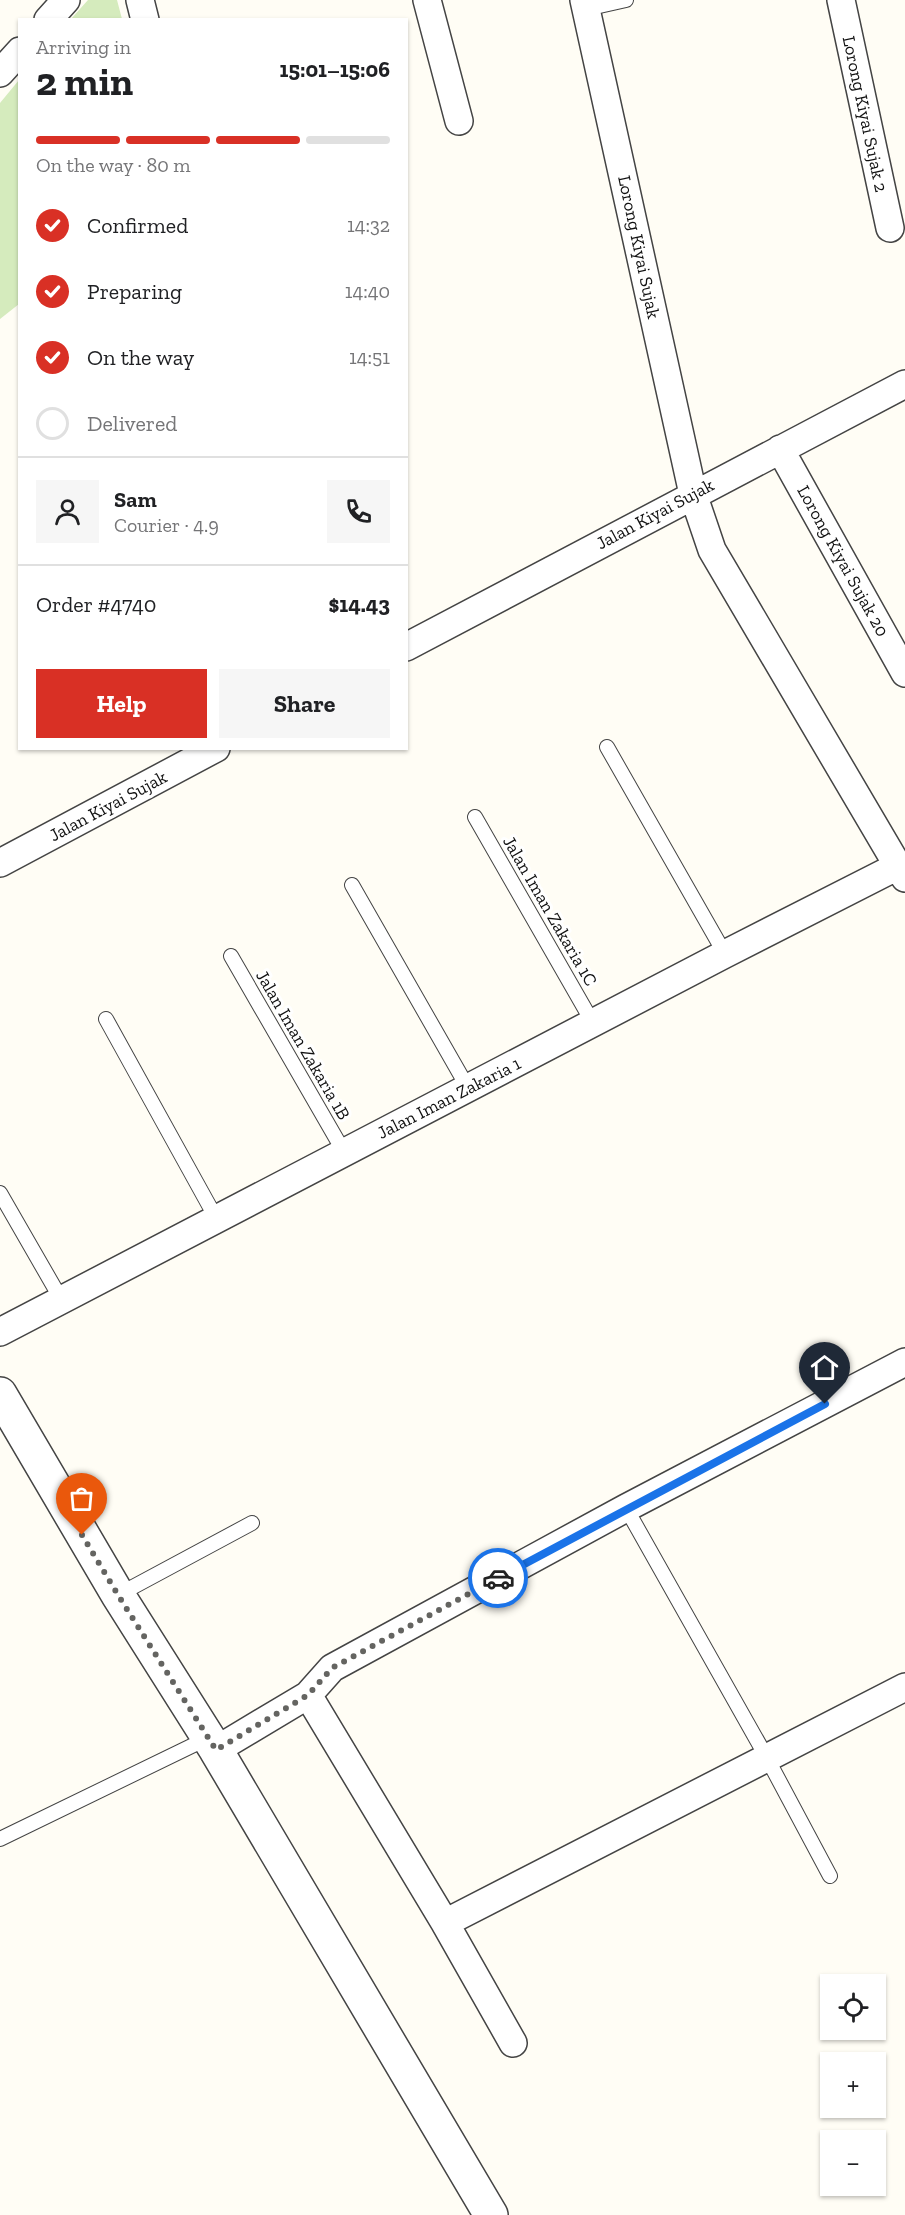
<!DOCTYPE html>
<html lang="en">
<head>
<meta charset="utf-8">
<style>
	:root { --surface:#fff; --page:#f6f6f6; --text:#202124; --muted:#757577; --line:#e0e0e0; --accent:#d93025 }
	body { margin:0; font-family:"Zilla Slab",serif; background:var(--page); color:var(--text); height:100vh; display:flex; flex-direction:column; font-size:22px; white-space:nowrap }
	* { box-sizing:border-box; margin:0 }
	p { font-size:20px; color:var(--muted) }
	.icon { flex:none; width:33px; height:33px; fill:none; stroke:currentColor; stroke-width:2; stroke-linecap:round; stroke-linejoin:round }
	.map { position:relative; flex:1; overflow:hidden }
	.drawer { position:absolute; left:18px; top:18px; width:390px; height:732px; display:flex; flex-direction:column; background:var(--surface); border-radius:0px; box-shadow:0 2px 4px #0004 }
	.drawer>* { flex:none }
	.controls { position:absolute; left:820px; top:1974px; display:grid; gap:12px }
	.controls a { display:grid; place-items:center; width:66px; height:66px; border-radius:0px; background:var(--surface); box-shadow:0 2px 4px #0004; font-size:30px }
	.pin { position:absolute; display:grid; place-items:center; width:51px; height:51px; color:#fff; margin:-62px -26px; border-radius:50% 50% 50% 0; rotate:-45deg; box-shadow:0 0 6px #0007 }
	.pin .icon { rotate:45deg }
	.courier { position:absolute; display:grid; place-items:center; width:60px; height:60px; margin:-30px; border:4px solid #1a73e8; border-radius:50%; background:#fff; color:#222; box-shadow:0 2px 8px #0007 }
	.head em { font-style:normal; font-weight:700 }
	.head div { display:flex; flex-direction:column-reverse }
	.head { display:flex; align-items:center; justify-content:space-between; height:102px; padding:0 18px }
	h1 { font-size:39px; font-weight:700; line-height:45px }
	.bar { display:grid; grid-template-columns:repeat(4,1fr); gap:9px 6px; align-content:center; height:72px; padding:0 18px }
	.bar i { height:8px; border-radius:4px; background:var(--line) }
	.bar .selected { background:var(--accent) }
	.bar p { grid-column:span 4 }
	.line { display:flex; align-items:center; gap:15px; padding:0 18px; border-top:2px solid var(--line) }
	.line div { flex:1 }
	.round { display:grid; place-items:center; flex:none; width:63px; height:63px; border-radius:0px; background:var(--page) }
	ol { padding:0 18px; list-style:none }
	li { display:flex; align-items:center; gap:18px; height:66px }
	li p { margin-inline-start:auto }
	li .icon { padding:6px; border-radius:50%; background:var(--accent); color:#fff; stroke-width:4 }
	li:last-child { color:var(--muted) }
	li i { width:33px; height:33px; border:3px solid var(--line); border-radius:50% }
	.button { display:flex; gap:12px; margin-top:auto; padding:12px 18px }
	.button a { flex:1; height:69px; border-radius:0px; background:var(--accent); color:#fff; font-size:24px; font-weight:700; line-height:69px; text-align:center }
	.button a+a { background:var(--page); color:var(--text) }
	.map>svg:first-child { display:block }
	.green { fill:#d5ebbd }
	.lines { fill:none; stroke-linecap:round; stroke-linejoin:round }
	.service-casing { stroke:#444; stroke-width:16 }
	.minor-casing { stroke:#444; stroke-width:30 }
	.tertiary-casing { stroke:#444; stroke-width:36 }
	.service { stroke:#fff; stroke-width:14 }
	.minor { stroke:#fff; stroke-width:27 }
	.tertiary { stroke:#fff; stroke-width:33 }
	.done { stroke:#646461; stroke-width:6; stroke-dasharray:0 10.8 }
	.route { stroke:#1a73e8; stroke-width:8 }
	.labels { text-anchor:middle; stroke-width:6; stroke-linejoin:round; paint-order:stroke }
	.street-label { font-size:18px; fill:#111; stroke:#fff }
</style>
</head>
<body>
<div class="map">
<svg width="905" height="2215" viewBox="0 0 905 2215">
	<rect width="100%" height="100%" fill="#fffdf5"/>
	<path class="green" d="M88 0H117L122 19H71Z
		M19 80V304L0 319V103Z"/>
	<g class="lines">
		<defs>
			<path id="service" d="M586 9 626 0
				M607 747 725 954
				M475 817 593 1023
				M352 885 468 1088
				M231 956 344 1152
				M106 1019 216 1218
				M0 1193 61 1299
				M626 1508 767 1758 830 1876
				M118 1595 252 1523
				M0 1839 208 1738"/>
			<path id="minor" d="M140 0 145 20
				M427 0 459 121
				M584 0 693 494 712 550 905 878
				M841 0 890 228
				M48 20 66 0
				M0 73 20 51
				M780 449 905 673
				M406 647 905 384
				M0 863 216 748
				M0 1332 725 954 898 866
				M308 1695 445 1923 513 2043
				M216 1750 308 1695 332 1668 626 1508 905 1362
				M445 1923 905 1687"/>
			<path id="tertiary" d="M0 1394 118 1595 216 1750 491 2215"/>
		</defs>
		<use href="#service" class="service-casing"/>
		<use href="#minor" class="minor-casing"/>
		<use href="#tertiary" class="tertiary-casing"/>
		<use href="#service" class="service"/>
		<use href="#minor" class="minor"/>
		<use href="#tertiary" class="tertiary"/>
	</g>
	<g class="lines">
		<path class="done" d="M82 1535 118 1595 216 1750 308 1695 332 1668 498 1578"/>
		<path class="route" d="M498 1578 825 1404"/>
	</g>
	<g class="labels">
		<g class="street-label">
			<text transform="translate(865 114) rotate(78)" y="6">Lorong Kiyai Sujak 2</text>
			<text transform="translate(639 247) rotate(78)" y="6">Lorong Kiyai Sujak</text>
			<text transform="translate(655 514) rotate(-28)" y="6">Jalan Kiyai Sujak</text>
			<text transform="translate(843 561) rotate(61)" y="6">Lorong Kiyai Sujak 20</text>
			<text transform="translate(108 806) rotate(-28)" y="6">Jalan Kiyai Sujak</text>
			<text transform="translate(550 911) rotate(60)" y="6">Jalan Iman Zakaria 1C</text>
			<text transform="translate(303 1045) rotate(60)" y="6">Jalan Iman Zakaria 1B</text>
			<text transform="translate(449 1098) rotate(-27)" y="6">Jalan Iman Zakaria 1</text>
		</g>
	</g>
</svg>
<div class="controls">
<a><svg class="icon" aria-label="locate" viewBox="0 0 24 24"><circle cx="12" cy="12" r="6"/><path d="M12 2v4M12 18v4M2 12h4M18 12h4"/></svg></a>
<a>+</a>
<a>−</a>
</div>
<div class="pin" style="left:82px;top:1535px;background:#ea580c"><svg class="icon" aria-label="bag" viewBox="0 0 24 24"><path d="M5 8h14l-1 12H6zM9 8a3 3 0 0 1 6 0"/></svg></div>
<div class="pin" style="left:825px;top:1404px;background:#1f2937"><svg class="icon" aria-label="home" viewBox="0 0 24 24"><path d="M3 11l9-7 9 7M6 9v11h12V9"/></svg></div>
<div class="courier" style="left:498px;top:1578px"><svg class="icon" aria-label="car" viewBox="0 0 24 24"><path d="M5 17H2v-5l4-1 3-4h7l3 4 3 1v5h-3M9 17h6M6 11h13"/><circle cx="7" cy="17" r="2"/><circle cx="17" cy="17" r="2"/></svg></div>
<section class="drawer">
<div class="head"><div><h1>2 min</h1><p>Arriving in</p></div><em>15:01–15:06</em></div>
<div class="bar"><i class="selected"></i><i class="selected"></i><i class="selected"></i><i></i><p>On the way · 80 m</p></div>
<ol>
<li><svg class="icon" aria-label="check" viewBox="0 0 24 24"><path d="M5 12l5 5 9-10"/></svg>Confirmed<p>14:32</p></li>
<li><svg class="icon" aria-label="check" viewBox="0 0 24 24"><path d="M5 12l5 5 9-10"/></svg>Preparing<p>14:40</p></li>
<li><svg class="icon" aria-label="check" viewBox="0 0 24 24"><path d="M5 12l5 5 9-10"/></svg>On the way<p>14:51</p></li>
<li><i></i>Delivered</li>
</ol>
<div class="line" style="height:108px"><a class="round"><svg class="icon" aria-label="person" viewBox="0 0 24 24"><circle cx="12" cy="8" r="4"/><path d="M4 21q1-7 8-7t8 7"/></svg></a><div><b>Sam</b><p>Courier · 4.9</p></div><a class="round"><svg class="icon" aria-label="phone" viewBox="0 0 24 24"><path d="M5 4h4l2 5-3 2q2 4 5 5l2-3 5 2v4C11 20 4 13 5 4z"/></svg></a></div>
<div class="line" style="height:78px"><div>Order #4740</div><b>$14.43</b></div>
<div class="button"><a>Help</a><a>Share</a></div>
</section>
</div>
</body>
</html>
